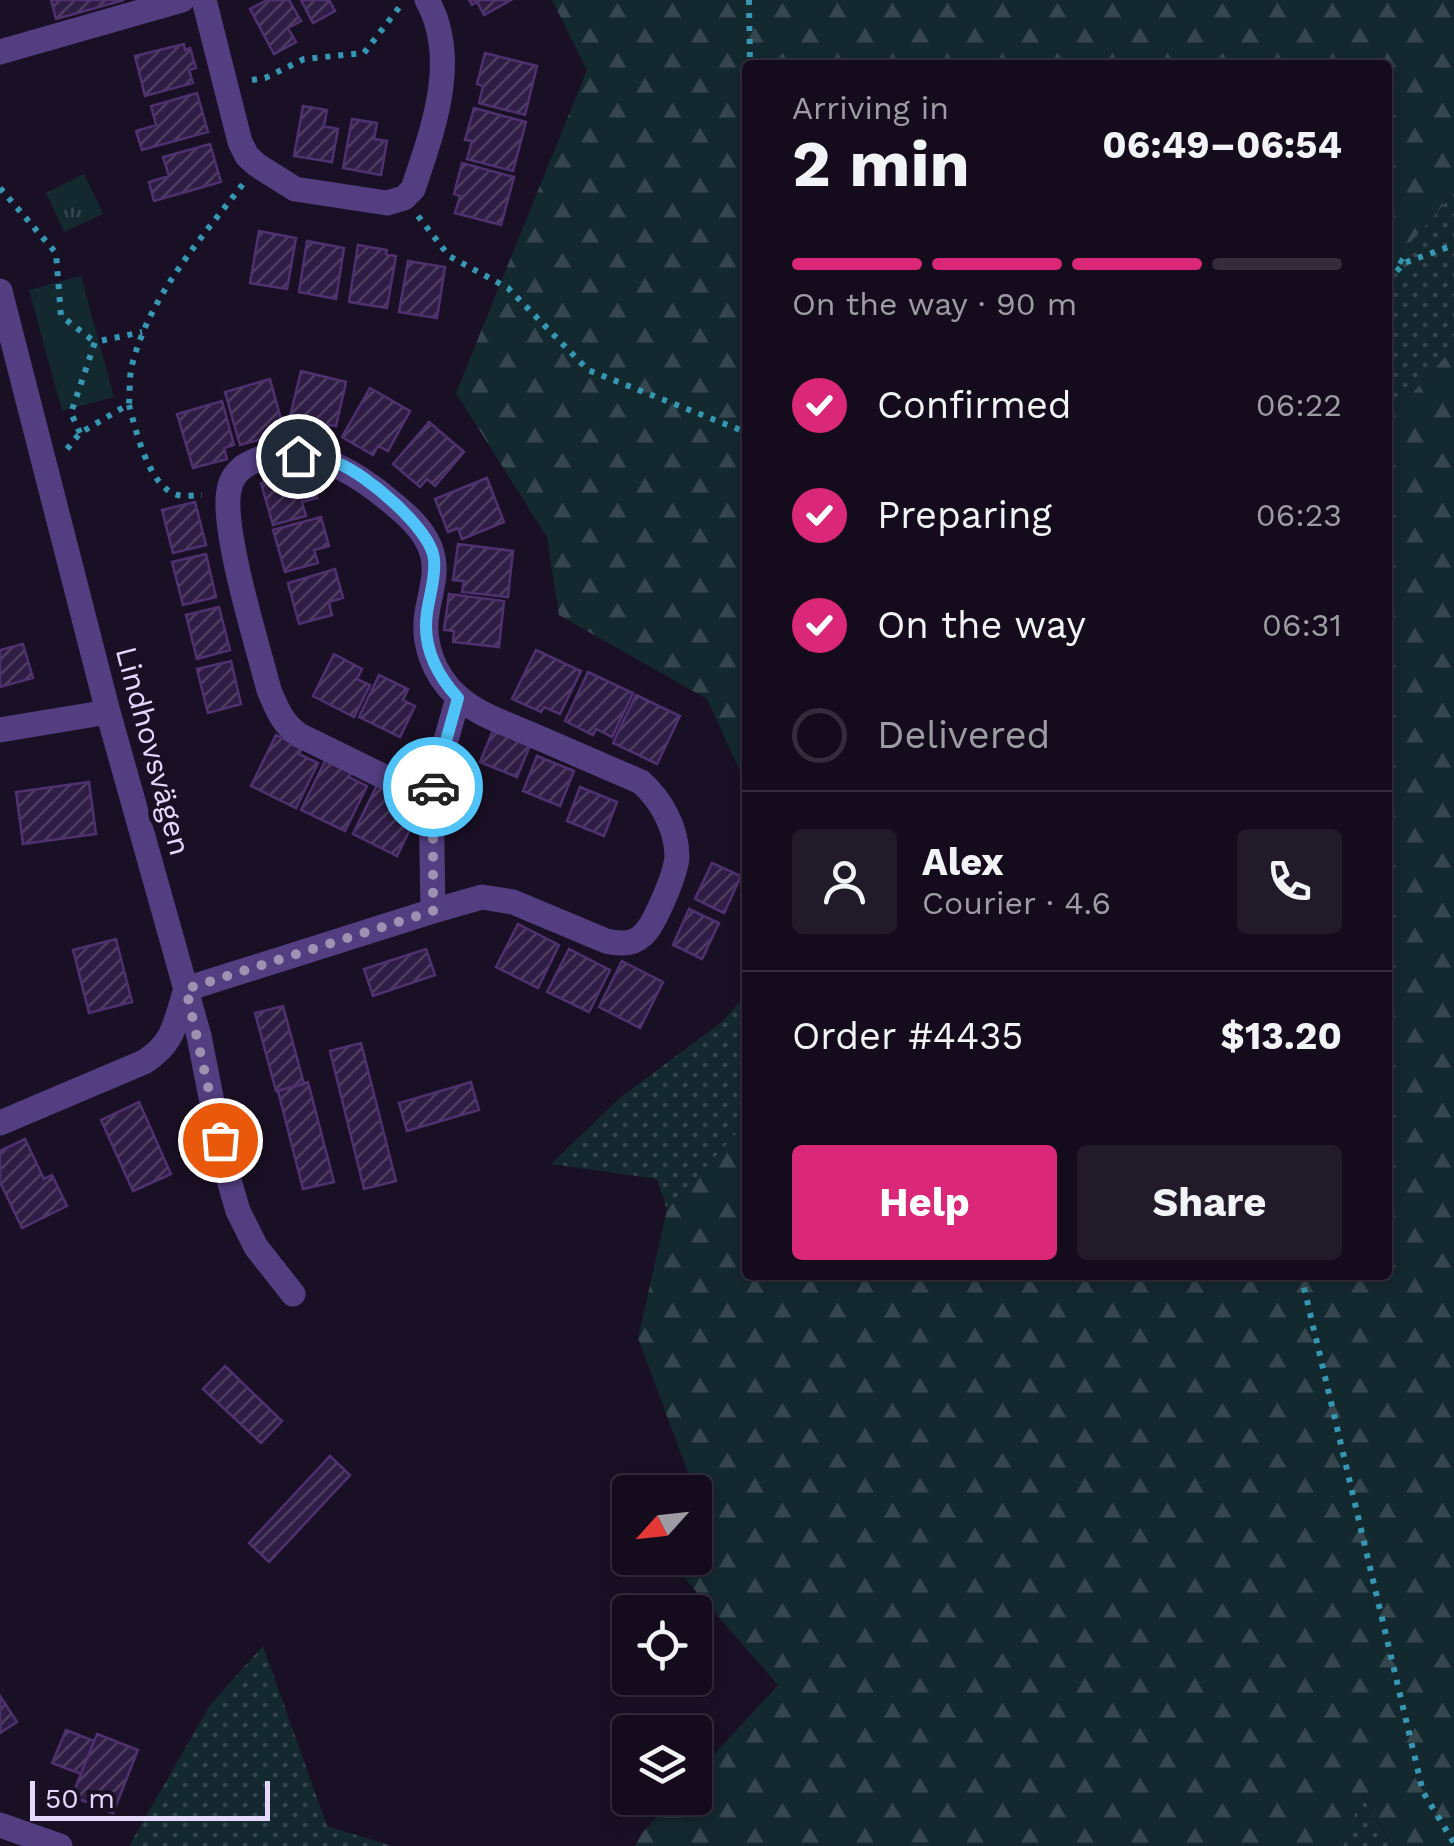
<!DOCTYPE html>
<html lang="en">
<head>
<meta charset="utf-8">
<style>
	:root { --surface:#140c1c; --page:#211a29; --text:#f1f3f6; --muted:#9d9ba3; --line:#332c3b; --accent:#db2777 }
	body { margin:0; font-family:"Work Sans",sans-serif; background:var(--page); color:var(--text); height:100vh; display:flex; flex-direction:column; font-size:38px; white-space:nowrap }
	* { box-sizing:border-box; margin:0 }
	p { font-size:32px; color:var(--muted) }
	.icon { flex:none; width:55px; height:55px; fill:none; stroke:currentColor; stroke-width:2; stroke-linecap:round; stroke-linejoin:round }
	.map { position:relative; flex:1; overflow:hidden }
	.side { position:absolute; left:742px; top:60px; width:650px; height:1220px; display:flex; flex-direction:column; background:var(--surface); border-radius:10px; box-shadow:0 5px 15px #0003,0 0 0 2px var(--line) }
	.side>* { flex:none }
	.needle { width:65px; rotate:243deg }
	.tools { position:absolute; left:612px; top:1475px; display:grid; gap:20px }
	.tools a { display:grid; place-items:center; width:100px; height:100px; border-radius:10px; background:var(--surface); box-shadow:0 5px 15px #0003,0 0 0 2px var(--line); font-size:50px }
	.scale { position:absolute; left:30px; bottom:25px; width:240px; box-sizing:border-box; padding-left:10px; border:5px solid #e6d7fd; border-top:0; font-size:28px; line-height:35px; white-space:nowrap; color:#e6d7fd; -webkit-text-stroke:8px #1a1025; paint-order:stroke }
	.pin { position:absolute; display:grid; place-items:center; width:85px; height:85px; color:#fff; margin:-42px; border:5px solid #fff; border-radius:50%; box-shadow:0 2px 10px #0007 }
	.courier { position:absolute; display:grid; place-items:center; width:100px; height:100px; margin:-50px; border:8px solid #4fc3f7; border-radius:50%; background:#fff; color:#222; box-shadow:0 2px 12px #0007 }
	.summary em { font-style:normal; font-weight:700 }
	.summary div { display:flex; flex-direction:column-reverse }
	.summary { display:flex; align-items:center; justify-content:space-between; height:170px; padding:0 50px }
	h1 { font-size:65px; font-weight:700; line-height:75px }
	.bar { display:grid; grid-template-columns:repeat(4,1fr); gap:15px 10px; align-content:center; height:120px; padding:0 50px }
	.bar i { height:12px; border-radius:8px; background:var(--line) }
	.bar .selected { background:var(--accent) }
	.bar p { grid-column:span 4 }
	.line { display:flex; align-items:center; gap:25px; padding:0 50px; border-top:2px solid var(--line) }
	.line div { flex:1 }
	.round { display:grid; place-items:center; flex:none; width:105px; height:105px; border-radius:10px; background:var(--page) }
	ol { padding:0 50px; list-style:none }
	li { display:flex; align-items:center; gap:30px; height:110px }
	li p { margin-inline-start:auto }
	li .icon { padding:10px; border-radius:50%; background:var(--accent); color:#fff; stroke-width:4 }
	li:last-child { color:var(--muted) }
	li i { width:55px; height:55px; border:5px solid var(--line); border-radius:50% }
	.action { display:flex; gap:20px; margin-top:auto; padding:20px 50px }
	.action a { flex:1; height:115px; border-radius:10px; background:var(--accent); color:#fff; font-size:40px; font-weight:700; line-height:115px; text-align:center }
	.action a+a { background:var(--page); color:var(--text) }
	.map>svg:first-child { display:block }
	.grass { fill:url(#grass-dots) }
	.forest { fill:url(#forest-firs) }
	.park { fill:url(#park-tufts) }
	.pitch { fill:#14282f }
	.building { fill:url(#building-hatch); stroke:#4f3170; stroke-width:2.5 }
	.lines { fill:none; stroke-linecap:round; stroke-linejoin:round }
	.path { stroke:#3697b2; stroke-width:6; stroke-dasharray:5 8; stroke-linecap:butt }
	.minor { stroke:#533e82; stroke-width:25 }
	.done { stroke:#9f91b1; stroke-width:10; stroke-dasharray:0 18 }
	.route { stroke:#4fc3f7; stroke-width:12 }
	.labels { text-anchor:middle; stroke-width:10; stroke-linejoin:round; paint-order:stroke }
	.street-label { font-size:30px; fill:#e6d7fd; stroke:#1a1025 }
</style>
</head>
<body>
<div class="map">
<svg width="1454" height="1846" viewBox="0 0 1454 1846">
	<defs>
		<pattern id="grass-dots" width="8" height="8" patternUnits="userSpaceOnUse" patternTransform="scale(2.5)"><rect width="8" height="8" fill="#14282f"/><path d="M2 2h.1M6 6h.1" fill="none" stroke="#36464e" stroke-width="1.8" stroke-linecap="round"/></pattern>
		<pattern id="forest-firs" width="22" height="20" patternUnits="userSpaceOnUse" patternTransform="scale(2.5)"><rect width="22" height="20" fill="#14282f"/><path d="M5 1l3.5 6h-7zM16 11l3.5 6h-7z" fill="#36464e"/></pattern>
		<pattern id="park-tufts" width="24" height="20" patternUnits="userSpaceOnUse" patternTransform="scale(2.5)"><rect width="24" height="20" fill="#14282f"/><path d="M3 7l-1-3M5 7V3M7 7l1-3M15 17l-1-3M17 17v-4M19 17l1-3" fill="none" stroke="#36464e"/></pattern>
		<pattern id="building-hatch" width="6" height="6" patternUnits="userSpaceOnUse" patternTransform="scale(2.5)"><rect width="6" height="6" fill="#301d45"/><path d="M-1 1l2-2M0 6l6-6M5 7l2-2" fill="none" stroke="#4e3d61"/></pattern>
	</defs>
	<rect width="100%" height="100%" fill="#1a1025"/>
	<path class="grass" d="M1454 193V347L1388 420V268Z
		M747 993V1122L667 1210 657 1179 551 1164 621 1097 723 1021Z
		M263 1646 327 1826 392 1846H129L210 1705Z
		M1361 1795 1393 1846H1343Z"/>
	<path class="forest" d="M552 0H1454V193L1388 268V65H748L747 786 707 699 559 615 547 537 456 393 587 70Z
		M1454 347V1846H1393L1362 1796 1343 1846H635L643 1832 674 1798H695V1775L778 1685 667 1558H695V1492L638 1338 667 1210 747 1122 748 1275H1388V420Z"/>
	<path class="park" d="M84 174 103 214 64 232 46 193Z"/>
	<path class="pitch" d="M81 276 114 397 62 411 29 290Z"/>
	<path class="building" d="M51 0H124L56 19Z
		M267 0H289L301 21 288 28 296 42 274 54 250 9Z
		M301 0H329L335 11 313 23Z
		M469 0H511L484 15 477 2 472 5Z
		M184 44 185 50 190 48 196 68 189 70 193 83 145 96 135 56Z
		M485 53 537 66 525 115 479 103 483 86 477 84Z
		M197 93 208 132 142 150 136 131 156 125 151 106Z
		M303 106 327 110 324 126 338 129 332 162 294 156Z
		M474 108 526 122 513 171 467 159 472 141 465 140Z
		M352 119 377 123 374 139 387 141 381 175 343 168Z
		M210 144 221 182 154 201 149 182 169 176 163 157Z
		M462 163 514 177 501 225 455 213 460 196 454 194Z
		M259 231 296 238 287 289 250 283Z
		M307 241 344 248 336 299 299 292Z
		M358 245 387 250 386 254 396 256 387 308 349 302Z
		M408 261 445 267 437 318 399 312Z
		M301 371 346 382 336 426 325 424 323 434 288 425Z
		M270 379 282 423 271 426 274 436 240 445 225 392Z
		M370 388 410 411 388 451 378 446 373 455 342 437Z
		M222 401 234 445 224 448 227 459 193 468 177 414Z
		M429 422 464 452 435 486 427 479 420 487 393 464Z
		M308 469 317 498 302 502 306 516 273 525 261 483Z
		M487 478 504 522 462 539 458 528 448 532 435 499Z
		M195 502 206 545 173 553 162 510Z
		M321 517 329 546 314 550 318 563 285 572 273 530Z
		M458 544 513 551 508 597 462 592 464 581 453 580Z
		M206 554 216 597 183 605 172 562Z
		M335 569 343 598 329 602 332 615 299 624 288 583Z
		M449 594 504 601 499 647 453 642 454 631 444 630Z
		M219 607 230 650 197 659 186 615Z
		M23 644 33 678 0 687V650Z
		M536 650 581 671 560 714 544 707 541 712 512 699Z
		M334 654 362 669 357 679 370 685 354 717 313 696Z
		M231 661 241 704 208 713 197 669Z
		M588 672 633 693 612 737 596 729 593 735 565 721Z
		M379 675 408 689 403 700 415 706 400 737 359 717Z
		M636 695 680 716 657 764 613 743Z
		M494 728 531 743 517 777 480 762Z
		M276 735 302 748 299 754 318 763 296 808 251 786Z
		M537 756 574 771 560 806 523 791Z
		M326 759 352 771 349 777 367 786 345 831 301 810Z
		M89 782 96 834 23 844 16 792Z
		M378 783 404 796 401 802 419 811 397 856 353 834Z
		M580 787 617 802 604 836 567 821Z
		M712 863 741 876 724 913 695 899Z
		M689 909 719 923 702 959 673 945Z
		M518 924 559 945 538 988 496 967Z
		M116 939 132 1002 89 1013 73 950Z
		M426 949 435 975 373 996 364 969Z
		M569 949 610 970 589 1012 547 992Z
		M622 961 663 982 640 1028 599 1007Z
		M283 1006 304 1084 276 1091 255 1013Z
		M361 1043 396 1181 364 1189 330 1051Z
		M308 1082 334 1182 303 1189 278 1091Z
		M471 1082 479 1110 407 1131 399 1103Z
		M139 1102 171 1174 133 1191 101 1120Z
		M25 1139 44 1179 52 1175 67 1206 22 1228 0 1182V1151Z
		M225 1366 282 1421 261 1443 203 1389Z
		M330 1456 350 1475 269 1562 249 1543Z
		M0 1696 17 1722 0 1733Z
		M66 1730 94 1741 81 1774 52 1763Z
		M97 1734 138 1750 113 1813 72 1796Z"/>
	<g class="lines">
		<path class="path" d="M749 0 750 65
			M252 80 265 78 304 59 364 53 401 5
			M0 188 56 253 61 316 95 342
			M418 216 449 256 508 288 588 370 748 433
			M1388 253 1404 263
			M1388 281 1404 263 1454 245
			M129 405C136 431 149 488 178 495 185 497 195 495 202 495
			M80 433 71 413 95 342 142 332
			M67 449 80 433 129 404C130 392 129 377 132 365 150 295 200 240 243 184
			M1301 1275 1423 1792 1454 1843"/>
		<path class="minor" d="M204 0 240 142 247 156 257 165 295 189 387 203 404 198 413 189C433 129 460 59 427 0
			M0 52 182 0
			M0 291 108 712 199 1036 224 1163 238 1211 256 1247 293 1294
			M0 730 108 712
			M431 793 409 789 299 735C282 723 277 709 269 690 258 647 221 529 229 490 231 477 240 467 252 462 301 439 353 470 390 501 406 514 426 531 432 553 438 572 430 594 427 613 422 643 434 675 456 695 476 714 505 723 530 734 567 750 604 766 641 782 661 800 677 828 677 857 676 873 655 924 643 935 633 945 618 944 606 941L513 902 482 897 433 911
			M186 989 433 911 431 793 458 698
			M0 1123 144 1062C175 1043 175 1022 186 989
			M0 1825 60 1846"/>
	</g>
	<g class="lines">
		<path class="done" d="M220 1140 186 989 433 911V787"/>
		<path class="route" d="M298 456C311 458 325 459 337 463 365 473 431 529 434 559 436 578 429 596 427 613 422 646 436 674 458 698L433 787"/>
	</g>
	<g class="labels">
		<g class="street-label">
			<text transform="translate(153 751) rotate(75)" y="10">Lindhovsvägen</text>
		</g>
	</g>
</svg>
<div class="tools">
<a><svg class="needle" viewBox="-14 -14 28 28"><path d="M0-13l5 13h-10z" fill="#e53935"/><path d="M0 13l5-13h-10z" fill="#9d9ba3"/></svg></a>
<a><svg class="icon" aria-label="locate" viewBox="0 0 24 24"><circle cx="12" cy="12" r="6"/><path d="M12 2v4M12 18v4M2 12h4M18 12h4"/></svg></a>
<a><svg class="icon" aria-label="layers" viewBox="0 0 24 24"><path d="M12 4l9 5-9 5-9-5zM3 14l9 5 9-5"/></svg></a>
</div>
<div class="scale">50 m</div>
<div class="pin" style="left:220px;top:1140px;background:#ea580c"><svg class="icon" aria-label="bag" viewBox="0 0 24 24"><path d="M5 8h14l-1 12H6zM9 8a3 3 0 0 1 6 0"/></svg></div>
<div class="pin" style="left:298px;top:456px;background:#1f2937"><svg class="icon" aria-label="home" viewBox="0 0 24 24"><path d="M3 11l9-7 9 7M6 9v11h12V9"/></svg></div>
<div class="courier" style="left:433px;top:787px"><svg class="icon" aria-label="car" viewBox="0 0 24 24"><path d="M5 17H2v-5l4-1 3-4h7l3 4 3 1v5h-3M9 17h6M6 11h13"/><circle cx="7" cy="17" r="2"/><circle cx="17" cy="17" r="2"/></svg></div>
<section class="side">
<div class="summary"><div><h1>2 min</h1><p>Arriving in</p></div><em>06:49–06:54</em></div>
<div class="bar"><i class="selected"></i><i class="selected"></i><i class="selected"></i><i></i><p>On the way · 90 m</p></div>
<ol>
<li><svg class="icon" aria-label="check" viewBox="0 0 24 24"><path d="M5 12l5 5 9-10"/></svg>Confirmed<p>06:22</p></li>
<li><svg class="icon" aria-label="check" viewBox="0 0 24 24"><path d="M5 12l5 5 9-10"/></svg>Preparing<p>06:23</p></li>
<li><svg class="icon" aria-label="check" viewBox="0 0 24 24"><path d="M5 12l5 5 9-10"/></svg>On the way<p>06:31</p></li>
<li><i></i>Delivered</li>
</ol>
<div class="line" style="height:180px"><a class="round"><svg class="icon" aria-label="person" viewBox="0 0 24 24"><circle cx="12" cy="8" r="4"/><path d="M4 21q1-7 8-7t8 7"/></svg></a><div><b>Alex</b><p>Courier · 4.6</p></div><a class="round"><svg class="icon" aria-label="phone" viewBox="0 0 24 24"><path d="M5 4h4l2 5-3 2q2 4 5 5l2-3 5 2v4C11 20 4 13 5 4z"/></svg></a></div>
<div class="line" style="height:130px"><div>Order #4435</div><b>$13.20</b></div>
<div class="action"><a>Help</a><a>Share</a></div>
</section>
</div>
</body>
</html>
